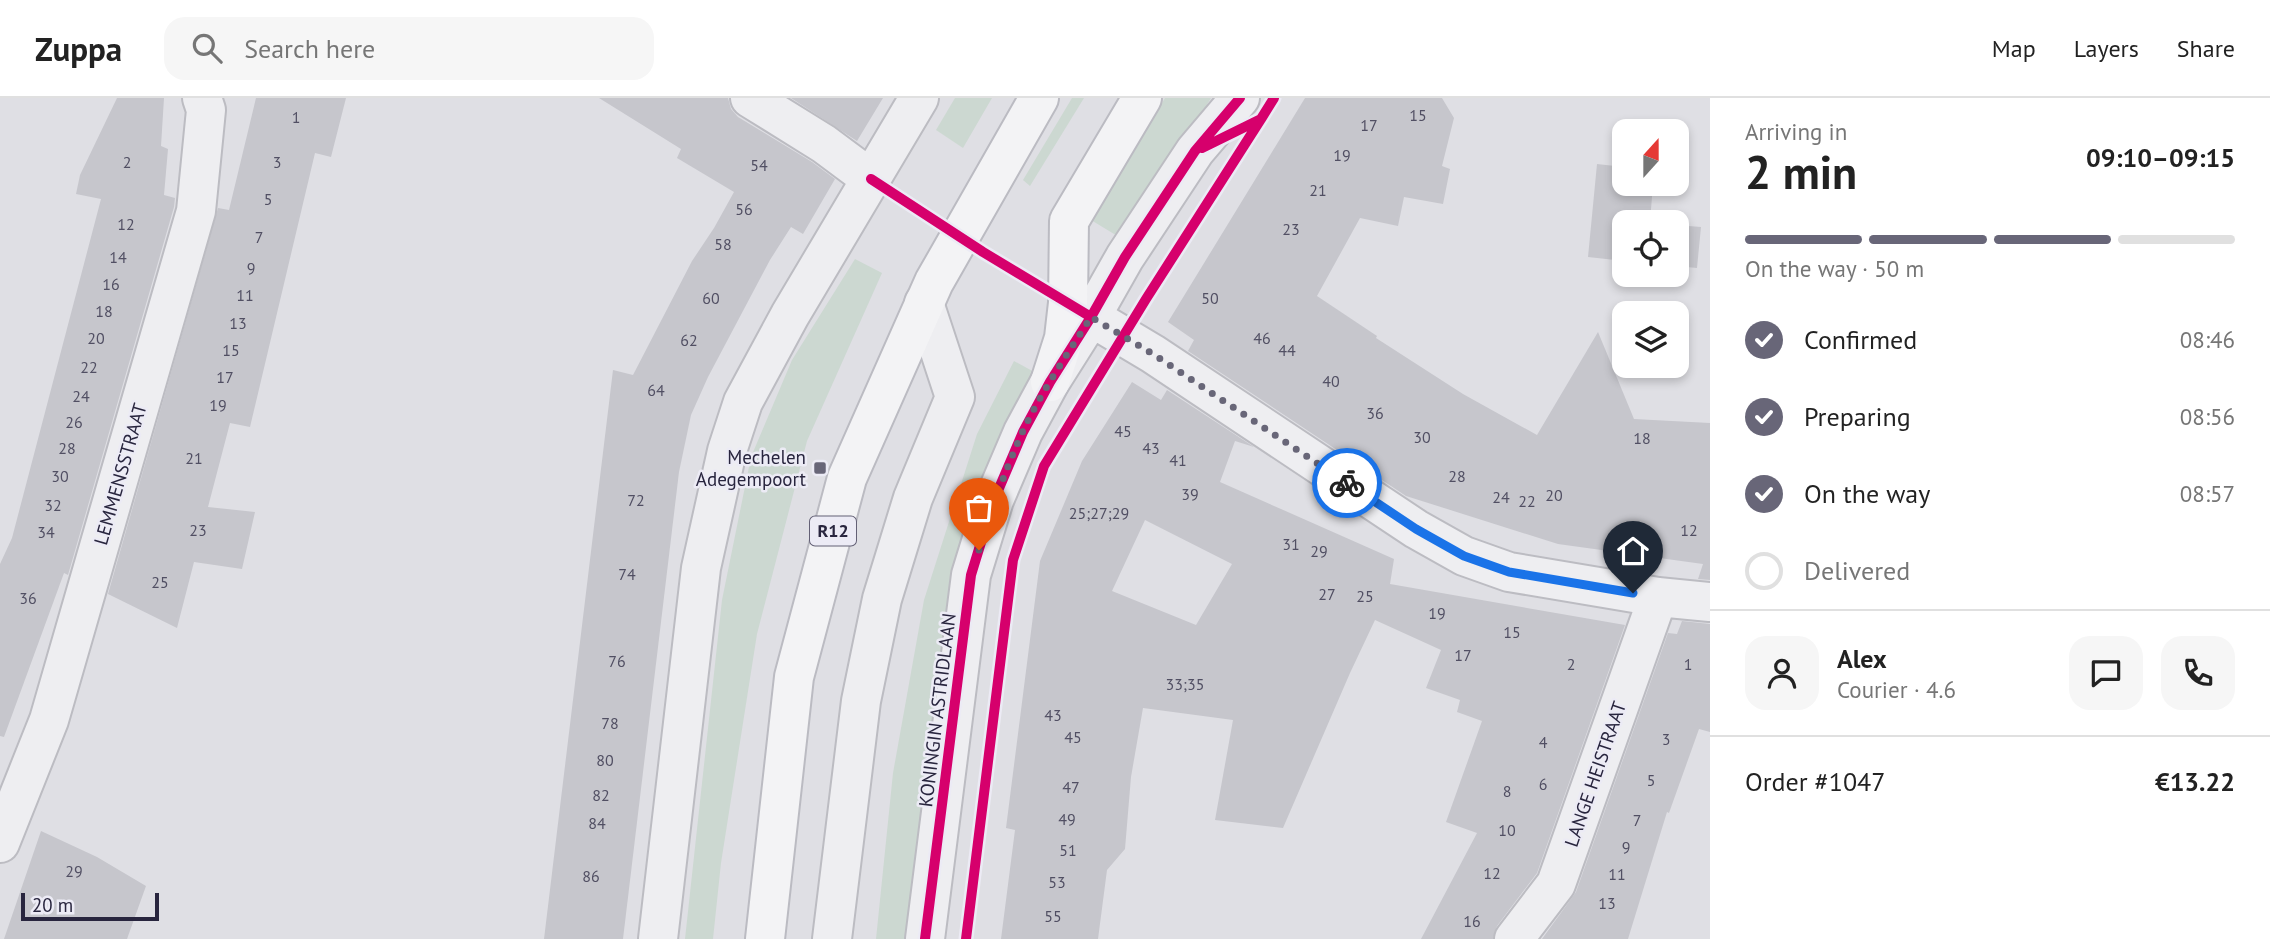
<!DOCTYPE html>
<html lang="en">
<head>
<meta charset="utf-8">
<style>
	:root { --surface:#fff; --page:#f6f6f6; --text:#222; --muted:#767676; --line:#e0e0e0; --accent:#686678 }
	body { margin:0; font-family:"PT Sans",sans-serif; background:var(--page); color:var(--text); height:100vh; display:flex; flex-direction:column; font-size:26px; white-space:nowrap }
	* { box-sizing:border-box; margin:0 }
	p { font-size:23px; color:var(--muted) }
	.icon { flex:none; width:38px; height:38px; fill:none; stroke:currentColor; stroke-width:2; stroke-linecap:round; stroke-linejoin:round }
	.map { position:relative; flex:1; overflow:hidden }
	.sheet { display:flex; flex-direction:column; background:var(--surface); width:560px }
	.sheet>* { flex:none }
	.needle { width:46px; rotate:21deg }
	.fabs { position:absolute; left:1612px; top:21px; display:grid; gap:14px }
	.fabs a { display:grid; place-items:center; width:77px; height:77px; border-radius:14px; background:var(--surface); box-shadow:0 4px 10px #0003; font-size:35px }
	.scale { position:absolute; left:21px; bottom:18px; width:138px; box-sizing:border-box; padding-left:7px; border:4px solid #28253e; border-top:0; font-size:19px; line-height:24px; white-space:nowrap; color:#28253e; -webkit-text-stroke:5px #ecebf5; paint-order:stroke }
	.pin { position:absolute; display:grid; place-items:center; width:60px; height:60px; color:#fff; margin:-72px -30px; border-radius:50% 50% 50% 0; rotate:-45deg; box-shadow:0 0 7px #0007 }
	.pin .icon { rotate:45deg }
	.courier { position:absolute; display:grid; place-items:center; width:70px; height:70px; margin:-35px; border:5px solid #1a73e8; border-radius:50%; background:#fff; color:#222; box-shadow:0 2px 9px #0007 }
	.overview em { font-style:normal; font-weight:800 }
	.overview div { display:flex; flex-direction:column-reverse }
	.overview { display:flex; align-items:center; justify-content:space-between; height:119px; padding:0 35px }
	h1 { font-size:46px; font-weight:800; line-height:52px }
	.bar { display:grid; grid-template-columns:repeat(4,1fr); gap:10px 7px; align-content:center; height:84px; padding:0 35px }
	.bar i { height:9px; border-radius:5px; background:var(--line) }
	.bar .active { background:var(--accent) }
	.bar p { grid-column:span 4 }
	.line { display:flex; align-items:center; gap:18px; padding:0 35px; border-top:2px solid var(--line) }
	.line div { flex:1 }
	.round { display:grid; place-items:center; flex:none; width:74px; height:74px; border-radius:21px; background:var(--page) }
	ol { padding:0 35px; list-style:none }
	li { display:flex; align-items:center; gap:21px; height:77px }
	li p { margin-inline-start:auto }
	li .icon { padding:7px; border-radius:50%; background:var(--accent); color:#fff; stroke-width:4 }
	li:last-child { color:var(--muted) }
	li i { width:38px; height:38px; border:4px solid var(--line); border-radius:50% }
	header { display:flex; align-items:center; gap:42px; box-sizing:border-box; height:98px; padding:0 35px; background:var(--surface); border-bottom:2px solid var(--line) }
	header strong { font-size:33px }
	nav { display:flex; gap:38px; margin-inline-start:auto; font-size:24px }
	.search { width:490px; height:63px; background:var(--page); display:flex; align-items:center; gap:18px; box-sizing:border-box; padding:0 24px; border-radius:21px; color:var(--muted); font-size:26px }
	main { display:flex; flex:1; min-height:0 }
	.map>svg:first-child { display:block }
	.green { fill:#ccd8d1 }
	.building { fill:#c6c6cc; fill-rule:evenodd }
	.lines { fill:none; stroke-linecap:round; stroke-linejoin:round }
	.street-casing { stroke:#bcbcc2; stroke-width:42 }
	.primary-casing { stroke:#bbbbc2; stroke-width:42 }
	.street { stroke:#eeeef1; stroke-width:38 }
	.primary { stroke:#f3f3f5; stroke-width:38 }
	.cycleway-casing { stroke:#ecebf5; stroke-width:15 }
	.cycleway { stroke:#d6006c; stroke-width:10 }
	.done { stroke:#686678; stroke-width:7; stroke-dasharray:0 12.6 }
	.route { stroke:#1a73e8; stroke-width:9 }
	.poi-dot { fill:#686678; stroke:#ecebf5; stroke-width:2.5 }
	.labels { text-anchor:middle; stroke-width:5; stroke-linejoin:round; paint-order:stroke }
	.number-label { font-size:16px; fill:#514f63 }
	.shield { fill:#ecebf5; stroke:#636075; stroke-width:2 }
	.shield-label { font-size:18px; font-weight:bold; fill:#28253e }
	.poi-label { font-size:19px; fill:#28253e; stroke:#ecebf5; text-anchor:end }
	.street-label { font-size:19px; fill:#28253e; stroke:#ecebf5 }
</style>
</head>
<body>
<header>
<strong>Zuppa</strong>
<div class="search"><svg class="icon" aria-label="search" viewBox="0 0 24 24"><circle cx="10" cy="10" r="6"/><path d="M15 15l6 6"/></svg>Search here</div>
<nav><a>Map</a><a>Layers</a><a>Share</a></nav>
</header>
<main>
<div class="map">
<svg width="1710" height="841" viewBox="0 0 1710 841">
	<rect width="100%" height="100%" fill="#dfdfe4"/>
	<path class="green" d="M955 0H992L963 50 936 32Z
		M1072 0H1084L1030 88 1023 82Z
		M1165 0H1211L1124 142 1091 122Z
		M855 161 882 175 807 343 757 536 721 765 713 841H685L722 502 751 359 792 262Z
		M1014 263 1036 275 992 370 911 841H876L893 675 924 502 977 336Z"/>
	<path class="building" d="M117 0H164L161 48 168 51 164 97 175 100 174 109 68 477 64 475 4 639 0 638V466L12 440 101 101 76 96 80 77Z
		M256 0H346L331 59 315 55 250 329 230 325 208 409 255 414 242 471 194 464 177 530 108 496 218 110 229 112Z
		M599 0H728L731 11 738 19 812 64 835 81 803 136 791 129 770 162 708 279 691 317 679 374 623 841H544L613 272 633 277 692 163 714 130 734 94 677 60 681 51Z
		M791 0H883L857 43Z
		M1305 0H1442L1454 20 1442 68 1450 71 1443 106 1404 99 1398 128 1360 120 1317 198 1377 238 1376 240 1463 296 1537 337 1598 234 1634 321 1710 325V482L1698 481 1703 466 1558 446 1406 398 1188 253 1194 242 1168 224Z
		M1597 66 1624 69V86H1653L1650 124H1624V163L1588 159Z
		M1676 127 1701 129 1697 170 1676 168Z
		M1132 284 1161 302 1167 292 1254 349 1235 343 1220 384 1394 461 1390 486 1625 527 1537 775 1497 828 1493 841H1421L1477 735 1446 724 1482 623 1457 614 1460 602 1426 590 1441 552 1375 522 1350 575 1283 730 1215 722 1233 622 1143 610 1131 679 1125 751 1107 772 1098 841H1001L1015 732 1006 730 1040 463 1082 363ZM1145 422 1232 466 1196 527 1112 493Z
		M1682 523 1710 526V634L1699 631 1669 715 1667 714 1628 841H1542L1576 794 1668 535 1677 536Z
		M41 733 97 759 146 788 127 841H4Z"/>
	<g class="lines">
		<defs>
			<path id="street" d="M750 0 824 46 871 81
				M1091 219 1153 256 1416 431 1464 458 1509 474 1658 499 1710 504
				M0 745 49 622 196 113 206 12 202 0
				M658 841 701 470 727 353 743 304 790 217 919 0
				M832 841 861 603 882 501 913 400 955 299 924 205
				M925 841 971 477 994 402 1023 334 1050 284 1091 219 1125 159 1195 53 1240 0
				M1514 841 1556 786 1658 499"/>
			<path id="primary" d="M1050 284 1064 240 1068 205 1069 123 1142 0
				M765 841 794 579 847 380 934 184 1039 0"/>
		</defs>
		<use href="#street" class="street-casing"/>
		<use href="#primary" class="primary-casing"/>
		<use href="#street" class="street"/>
		<use href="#primary" class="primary"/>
		<defs>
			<path id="cycleway" d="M1202 50 1261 21 1274 0
				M871 81 983 154 1091 219
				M925 841 971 477 994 402 1023 334 1050 284 1091 219 1125 159 1195 53 1240 0
				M966 841 1013 462 1044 368 1146 201 1261 21"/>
		</defs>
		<use href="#cycleway" class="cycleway-casing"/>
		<use href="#cycleway" class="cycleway"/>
	</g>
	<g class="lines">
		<path class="done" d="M979 452C991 412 1005 373 1022 335 1041 294 1067 257 1091 219L1153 256 1347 385"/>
		<path class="route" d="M1347 385 1416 431 1464 458 1509 474 1633 495"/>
	</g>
	<rect class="poi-dot" x="813" y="363" width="14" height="14" rx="3.5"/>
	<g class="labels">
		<g class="number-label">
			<text x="1418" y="23">15</text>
			<text x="296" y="25">1</text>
			<text x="1369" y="33">17</text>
			<text x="1342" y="63">19</text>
			<text x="127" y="70">2</text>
			<text x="277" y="70">3</text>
			<text x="759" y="73">54</text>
			<text x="1318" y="98">21</text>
			<text x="268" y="107">5</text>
			<text x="744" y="117">56</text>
			<text x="126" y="132">12</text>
			<text x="1291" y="137">23</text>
			<text x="259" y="145">7</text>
			<text x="723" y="152">58</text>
			<text x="118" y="165">14</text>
			<text x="251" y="176">9</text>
			<text x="111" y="192">16</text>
			<text x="245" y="203">11</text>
			<text x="711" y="206">60</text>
			<text x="1210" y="206">50</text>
			<text x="104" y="219">18</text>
			<text x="238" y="231">13</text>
			<text x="96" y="246">20</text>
			<text x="1262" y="246">46</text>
			<text x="689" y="248">62</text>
			<text x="231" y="258">15</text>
			<text x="1287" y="258">44</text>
			<text x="89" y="275">22</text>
			<text x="225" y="285">17</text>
			<text x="1331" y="289">40</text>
			<text x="656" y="298">64</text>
			<text x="81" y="304">24</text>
			<text x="218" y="313">19</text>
			<text x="1375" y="321">36</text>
			<text x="74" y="330">26</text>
			<text x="1123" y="339">45</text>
			<text x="1422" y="345">30</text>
			<text x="1642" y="346">18</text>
			<text x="67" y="356">28</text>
			<text x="1151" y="356">43</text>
			<text x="194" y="366">21</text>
			<text x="1178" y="368">41</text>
			<text x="60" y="384">30</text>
			<text x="1457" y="384">28</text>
			<text x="1190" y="402">39</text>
			<text x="1554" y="403">20</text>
			<text x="1501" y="405">24</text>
			<text x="636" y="408">72</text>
			<text x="1527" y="409">22</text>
			<text x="53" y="413">32</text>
			<text x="1099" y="421">25;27;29</text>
			<text x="198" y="438">23</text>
			<text x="1689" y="438">12</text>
			<text x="46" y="440">34</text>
			<text x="1291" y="452">31</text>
			<text x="1319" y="459">29</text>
			<text x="627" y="482">74</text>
			<text x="160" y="490">25</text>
			<text x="1327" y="502">27</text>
			<text x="1365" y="504">25</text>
			<text x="28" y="506">36</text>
			<text x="1437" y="521">19</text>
			<text x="1512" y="540">15</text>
			<text x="1463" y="563">17</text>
			<text x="617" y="569">76</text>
			<text x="1571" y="572">2</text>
			<text x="1688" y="572">1</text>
			<text x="1185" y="592">33;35</text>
			<text x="1053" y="623">43</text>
			<text x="610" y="631">78</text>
			<text x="1073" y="645">45</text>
			<text x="1666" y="647">3</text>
			<text x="1543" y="650">4</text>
			<text x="605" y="668">80</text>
			<text x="1651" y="688">5</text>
			<text x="1543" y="692">6</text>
			<text x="1071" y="695">47</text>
			<text x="1507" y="699">8</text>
			<text x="601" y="703">82</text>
			<text x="1067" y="727">49</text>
			<text x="1637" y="728">7</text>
			<text x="597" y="731">84</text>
			<text x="1507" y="738">10</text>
			<text x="1626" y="755">9</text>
			<text x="1068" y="758">51</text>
			<text x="74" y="779">29</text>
			<text x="1492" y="781">12</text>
			<text x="1617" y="782">11</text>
			<text x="591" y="784">86</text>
			<text x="1057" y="790">53</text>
			<text x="1607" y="811">13</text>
			<text x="1053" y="824">55</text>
			<text x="1472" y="829">16</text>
		</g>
		<rect class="shield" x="810" y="418.5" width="46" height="29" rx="5"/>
		<g class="shield-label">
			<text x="833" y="439">R12</text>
		</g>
		<g class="poi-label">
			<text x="806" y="366">Mechelen<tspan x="806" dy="22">Adegempoort</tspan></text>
		</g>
		<g class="street-label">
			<text transform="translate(120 376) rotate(-74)" y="7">LEMMENSSTRAAT</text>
			<text transform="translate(937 612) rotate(-83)" y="7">KONINGIN ASTRIDLAAN</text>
			<text transform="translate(1595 676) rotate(-71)" y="7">LANGE HEISTRAAT</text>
		</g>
	</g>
</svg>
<div class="fabs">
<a><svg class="needle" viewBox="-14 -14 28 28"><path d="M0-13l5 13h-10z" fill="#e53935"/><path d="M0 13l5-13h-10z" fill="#767676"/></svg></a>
<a><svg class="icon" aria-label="locate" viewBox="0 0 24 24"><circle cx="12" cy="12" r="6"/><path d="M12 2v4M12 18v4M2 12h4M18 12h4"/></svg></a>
<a><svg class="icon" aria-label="layers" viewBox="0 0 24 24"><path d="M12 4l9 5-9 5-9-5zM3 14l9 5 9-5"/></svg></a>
</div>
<div class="scale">20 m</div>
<div class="pin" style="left:979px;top:452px;background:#ea580c"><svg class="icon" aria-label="bag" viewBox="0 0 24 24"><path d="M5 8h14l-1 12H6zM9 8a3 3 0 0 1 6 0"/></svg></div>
<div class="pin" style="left:1633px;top:495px;background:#1f2937"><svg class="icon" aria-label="home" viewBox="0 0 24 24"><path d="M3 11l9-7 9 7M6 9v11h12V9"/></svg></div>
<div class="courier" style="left:1347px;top:385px"><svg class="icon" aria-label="bike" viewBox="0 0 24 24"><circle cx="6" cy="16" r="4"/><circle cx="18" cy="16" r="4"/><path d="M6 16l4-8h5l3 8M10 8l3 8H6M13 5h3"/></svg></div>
</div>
<section class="sheet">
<div class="overview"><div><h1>2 min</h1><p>Arriving in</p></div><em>09:10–09:15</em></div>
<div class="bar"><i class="active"></i><i class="active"></i><i class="active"></i><i></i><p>On the way · 50 m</p></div>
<ol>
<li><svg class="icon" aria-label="check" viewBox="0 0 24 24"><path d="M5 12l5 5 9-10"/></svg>Confirmed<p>08:46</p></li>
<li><svg class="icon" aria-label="check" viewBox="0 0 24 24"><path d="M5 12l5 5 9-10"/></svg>Preparing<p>08:56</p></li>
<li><svg class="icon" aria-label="check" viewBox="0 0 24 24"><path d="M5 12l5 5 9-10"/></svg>On the way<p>08:57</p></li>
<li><i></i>Delivered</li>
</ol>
<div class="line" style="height:126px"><a class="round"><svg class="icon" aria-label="person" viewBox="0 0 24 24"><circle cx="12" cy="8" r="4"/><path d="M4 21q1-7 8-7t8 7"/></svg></a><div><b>Alex</b><p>Courier · 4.6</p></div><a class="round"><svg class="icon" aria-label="chat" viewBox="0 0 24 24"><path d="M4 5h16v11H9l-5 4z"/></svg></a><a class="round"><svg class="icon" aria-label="phone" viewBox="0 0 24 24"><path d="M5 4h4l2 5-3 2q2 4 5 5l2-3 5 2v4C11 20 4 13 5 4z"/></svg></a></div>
<div class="line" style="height:91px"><div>Order #1047</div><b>€13.22</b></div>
</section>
</main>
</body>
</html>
